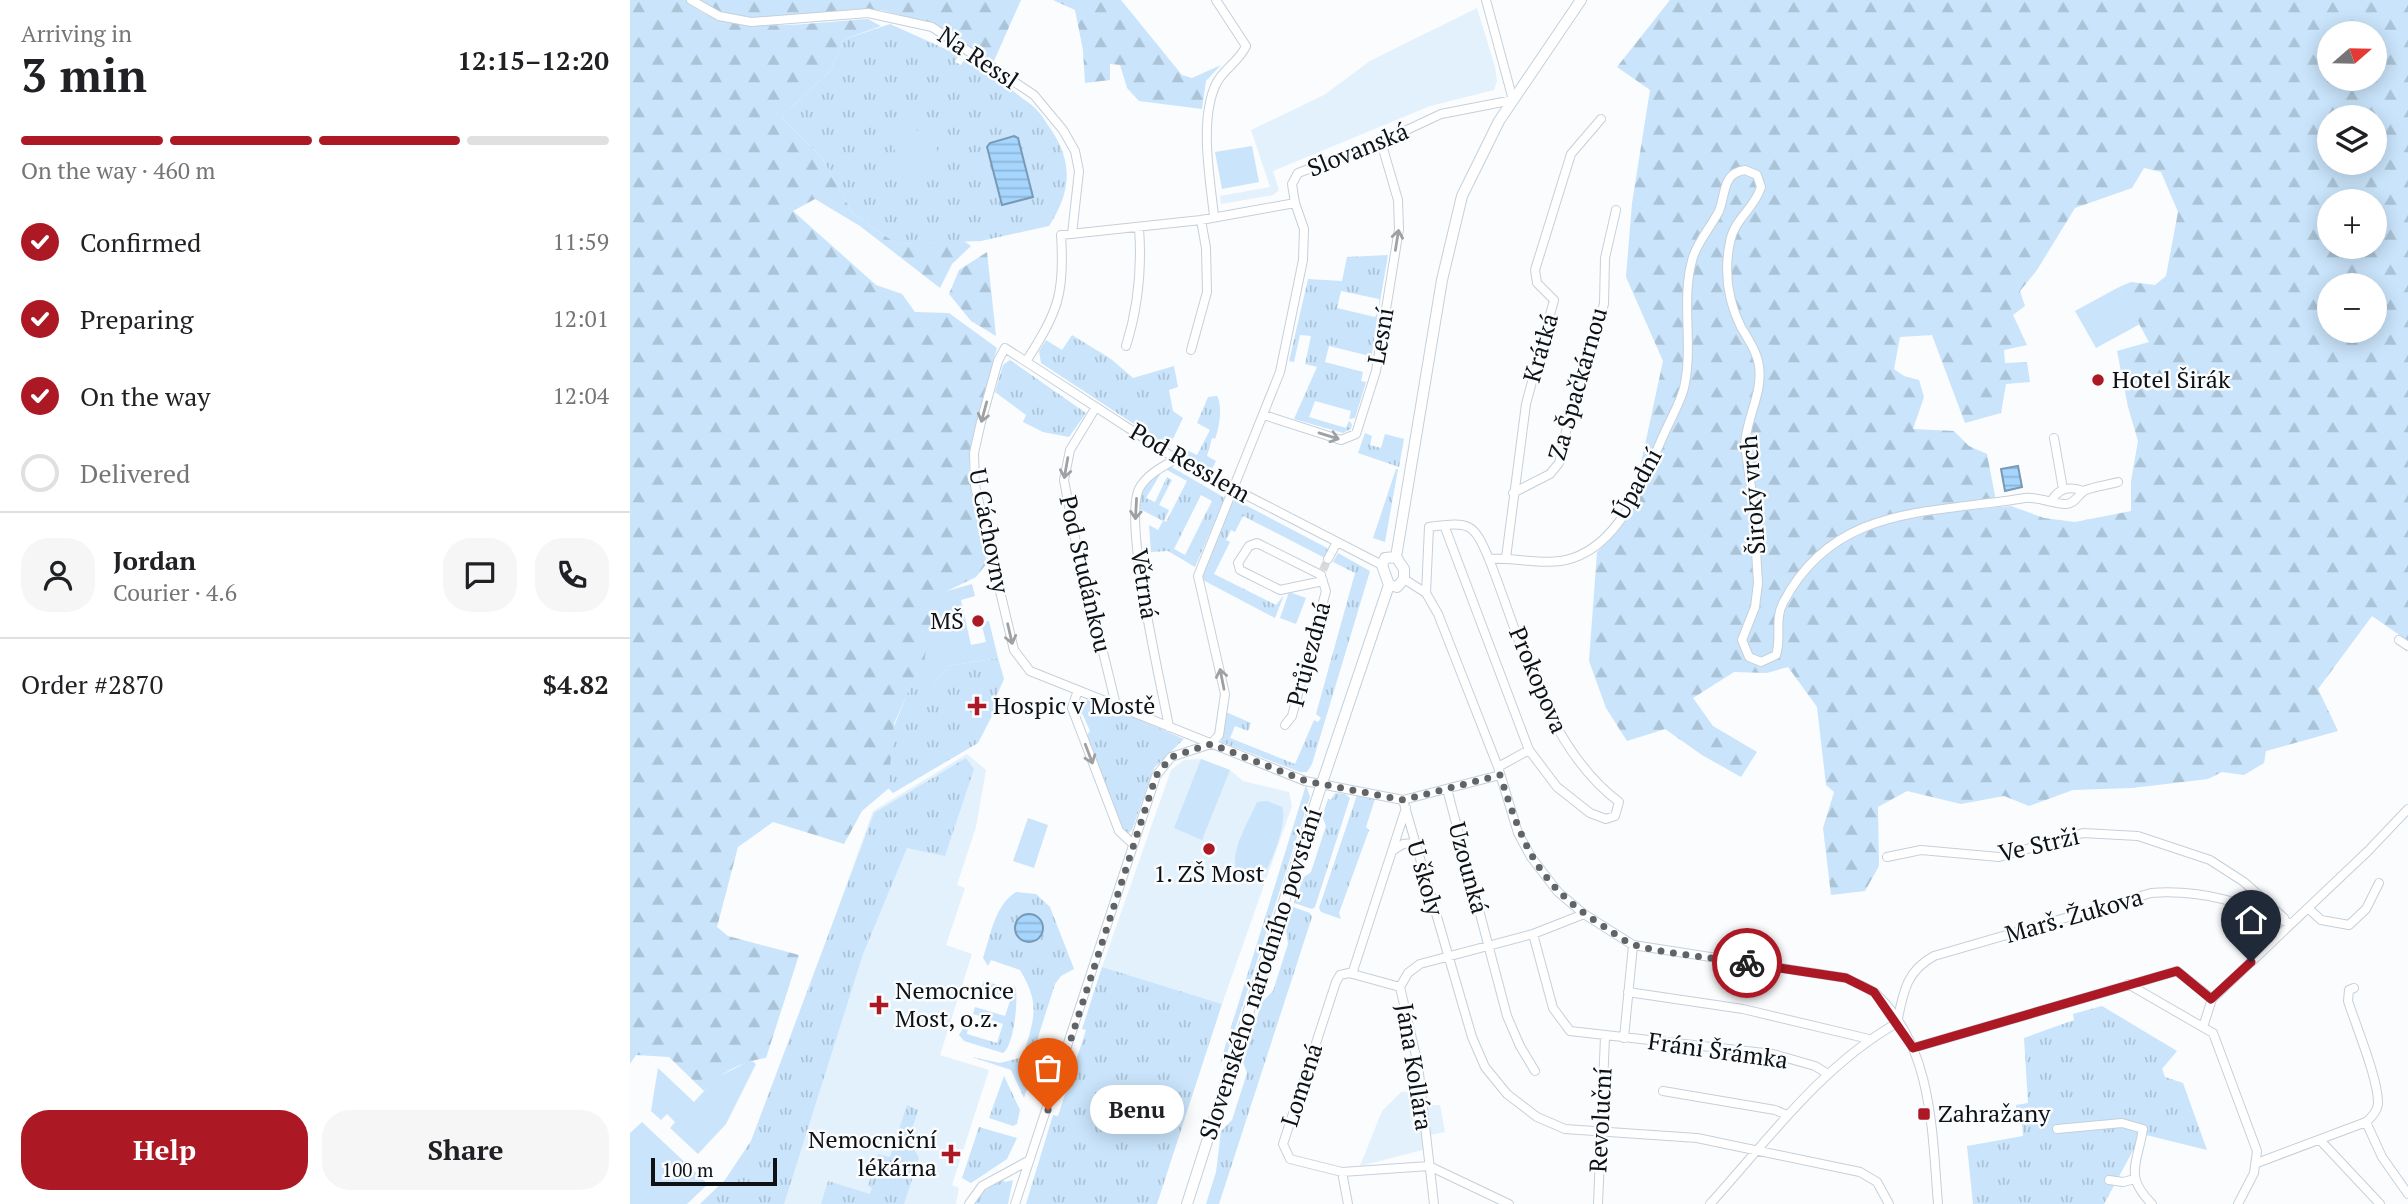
<!DOCTYPE html>
<html lang="en">
<head>
<meta charset="utf-8">
<style>
	:root { --surface:#fff; --page:#f6f6f6; --text:#202124; --muted:#757577; --line:#e0e0e0; --accent:#ac1925 }
	body { margin:0; font-family:"PT Serif",serif; background:var(--page); color:var(--text); height:100vh; display:flex; flex-direction:column; font-size:26px; white-space:nowrap }
	* { box-sizing:border-box; margin:0 }
	p { font-size:23px; color:var(--muted) }
	.icon { flex:none; width:38px; height:38px; fill:none; stroke:currentColor; stroke-width:2; stroke-linecap:round; stroke-linejoin:round }
	.map { position:relative; flex:1; overflow:hidden }
	.drawer { display:flex; flex-direction:column; background:var(--surface); width:630px }
	.drawer>* { flex:none }
	.needle { width:46px; rotate:70deg }
	.tools { position:absolute; left:1687px; top:21px; display:grid; gap:14px }
	.tools a { display:grid; place-items:center; width:70px; height:70px; border-radius:50%; background:var(--surface); box-shadow:0 4px 18px #0003; font-size:35px }
	.scale { position:absolute; left:21px; bottom:18px; width:126px; box-sizing:border-box; padding-left:7px; border:4px solid #0e1215; border-top:0; font-size:19px; line-height:24px; white-space:nowrap; color:#0e1215; -webkit-text-stroke:5px #fafcfe; paint-order:stroke }
	.pin { position:absolute; display:grid; place-items:center; width:60px; height:60px; color:#fff; margin:-72px -30px; border-radius:50% 50% 50% 0; rotate:-45deg; box-shadow:0 0 7px #0007 }
	.pin .icon { rotate:45deg }
	.courier { position:absolute; display:grid; place-items:center; width:70px; height:70px; margin:-35px; border:5px solid #ac1925; border-radius:50%; background:#fff; color:#222; box-shadow:0 2px 9px #0007 }
	.bubble { position:absolute; height:49px; border-radius:24px; background:var(--surface); box-shadow:0 4px 18px #0003; font-size:23px; font-weight:700; line-height:49px; text-align:center }
	.summary em { font-style:normal; font-weight:700 }
	.summary div { display:flex; flex-direction:column-reverse }
	.summary { display:flex; align-items:center; justify-content:space-between; height:119px; padding:0 21px }
	h1 { font-size:46px; font-weight:700; line-height:52px }
	.bar { display:grid; grid-template-columns:repeat(4,1fr); gap:10px 7px; align-content:center; height:84px; padding:0 21px }
	.bar i { height:9px; border-radius:5px; background:var(--line) }
	.bar .selected { background:var(--accent) }
	.bar p { grid-column:span 4 }
	.line { display:flex; align-items:center; gap:18px; padding:0 21px; border-top:2px solid var(--line) }
	.line div { flex:1 }
	.round { display:grid; place-items:center; flex:none; width:74px; height:74px; border-radius:28px; background:var(--page) }
	ol { padding:0 21px; list-style:none }
	li { display:flex; align-items:center; gap:21px; height:77px }
	li p { margin-inline-start:auto }
	li .icon { padding:7px; border-radius:50%; background:var(--accent); color:#fff; stroke-width:4 }
	li:last-child { color:var(--muted) }
	li i { width:38px; height:38px; border:4px solid var(--line); border-radius:50% }
	.button { display:flex; gap:14px; margin-top:auto; padding:14px 21px }
	.button a { flex:1; height:80px; border-radius:28px; background:var(--accent); color:#fff; font-size:28px; font-weight:700; line-height:80px; text-align:center }
	.button a+a { background:var(--page); color:var(--text) }
	main { display:flex; flex:1; min-height:0 }
	.map>svg:first-child { display:block }
	.built { fill:#e3f1fd }
	.grass { fill:url(#grass-tufts); fill-rule:evenodd }
	.forest { fill:url(#forest-firs); fill-rule:evenodd }
	.garden { fill:#c9e4fb }
	.water { fill:url(#water-rules); stroke:#789ab7; stroke-width:2 }
	.lines { fill:none; stroke-linecap:round; stroke-linejoin:round }
	.minor-tunnel { stroke:#d7d9db; stroke-width:8; stroke-dasharray:8 4; stroke-linecap:butt }
	.minor-casing { stroke:#c5d0da; stroke-width:10 }
	.tertiary-casing { stroke:#c5d0da; stroke-width:12 }
	.minor { stroke:#fff; stroke-width:8 }
	.tertiary { stroke:#fff; stroke-width:10 }
	.oneway { stroke:#9fa0a1 }
	.done { stroke:#616467; stroke-width:7; stroke-dasharray:0 12.6 }
	.route { stroke:#ac1925; stroke-width:9 }
	.poi-dot { fill:#ac1925; stroke:#fafcfe; stroke-width:2.5 }
	.labels { text-anchor:middle; stroke-width:5; stroke-linejoin:round; paint-order:stroke }
	.street-label { font-size:24px; fill:#0e1215; stroke:#fafcfe }
	.poi-label { font-size:24px; fill:#0e1215; stroke:#fafcfe; text-anchor:start }
</style>
</head>
<body>
<main>
<section class="drawer">
<div class="summary"><div><h1>3 min</h1><p>Arriving in</p></div><em>12:15–12:20</em></div>
<div class="bar"><i class="selected"></i><i class="selected"></i><i class="selected"></i><i></i><p>On the way · 460 m</p></div>
<ol>
<li><svg class="icon" aria-label="check" viewBox="0 0 24 24"><path d="M5 12l5 5 9-10"/></svg>Confirmed<p>11:59</p></li>
<li><svg class="icon" aria-label="check" viewBox="0 0 24 24"><path d="M5 12l5 5 9-10"/></svg>Preparing<p>12:01</p></li>
<li><svg class="icon" aria-label="check" viewBox="0 0 24 24"><path d="M5 12l5 5 9-10"/></svg>On the way<p>12:04</p></li>
<li><i></i>Delivered</li>
</ol>
<div class="line" style="height:126px"><a class="round"><svg class="icon" aria-label="person" viewBox="0 0 24 24"><circle cx="12" cy="8" r="4"/><path d="M4 21q1-7 8-7t8 7"/></svg></a><div><b>Jordan</b><p>Courier · 4.6</p></div><a class="round"><svg class="icon" aria-label="chat" viewBox="0 0 24 24"><path d="M4 5h16v11H9l-5 4z"/></svg></a><a class="round"><svg class="icon" aria-label="phone" viewBox="0 0 24 24"><path d="M5 4h4l2 5-3 2q2 4 5 5l2-3 5 2v4C11 20 4 13 5 4z"/></svg></a></div>
<div class="line" style="height:91px"><div>Order #2870</div><b>$4.82</b></div>
<div class="button"><a>Help</a><a>Share</a></div>
</section>
<div class="map">
<svg width="1778" height="1204" viewBox="0 0 1778 1204">
	<defs>
		<pattern id="grass-tufts" width="24" height="20" patternUnits="userSpaceOnUse" patternTransform="scale(1.75)"><rect width="24" height="20" fill="#c9e4fb"/><path d="M3 7l-1-3M5 7V3M7 7l1-3M15 17l-1-3M17 17v-4M19 17l1-3" fill="none" stroke="#abc3d6"/></pattern>
		<pattern id="forest-firs" width="22" height="20" patternUnits="userSpaceOnUse" patternTransform="scale(1.75)"><rect width="22" height="20" fill="#c9e4fb"/><path d="M5 1l3.5 6h-7zM16 11l3.5 6h-7z" fill="#abc3d6"/></pattern>
		<pattern id="water-rules" width="6" height="5" patternUnits="userSpaceOnUse" patternTransform="scale(1.75)"><rect width="6" height="5" fill="#a6d5fd"/><path d="M0 2.5h6" fill="none" stroke="#8eb6d8"/></pattern>
	</defs>
	<rect width="100%" height="100%" fill="#fafcfe"/>
	<path class="built" d="M847 8 865 67 867 81 864 90 800 106 643 171 649 190 643 195 591 204 590 196 640 187 621 130 694 95 740 61Z
		M337 754 356 770 346 827 327 885 335 888 316 945 342 954 310 1055 359 1070 322 1185 329 1188 326 1204H70L95 1180 121 1141 143 1089 243 811Z
		M571 759 600 770 613 781 659 792 662 806 592 1004 472 967 541 770 554 760Z
		M794 1091 798 1105H810L815 1132 800 1135V1148L730 1166 752 1111 771 1092Z"/>
	<path class="grass" d="M260 24 329 55 325 62 331 65 335 58 376 79C380 93 396 99 406 109 412 115 417 124 422 131 444 165 440 193 419 226L351 241 267 244 223 214 192 158 151 117 200 71 215 39Z
		M758 255 749 307V299L711 291 707 308 745 317 748 311 741 361 735 362 736 355 699 346 695 362 733 372 731 381 736 382 725 418 719 419 721 411 685 401 679 417 716 428 719 421 722 424 721 429 713 433 664 419 687 367 675 364 681 336 670 335 664 362 659 361 678 279 712 281 717 257Z
		M442 335 481 359 503 378 544 366 548 387 539 390 543 411 553 418 539 447 411 363 409 351 416 340 432 350Z
		M380 360 456 413 439 437 413 432 393 422 396 415 365 392 373 365Z
		M587 396C593 405 589 430 585 439L582 438 577 456 586 461 582 469 555 455 557 450 567 455 580 430 567 423 578 397Z
		M735 433 742 436 740 445 751 448 755 434 774 439 769 467 728 453Z
		M540 466 595 498 565 567 538 551 521 552 519 525 528 530 533 521 508 508C512 486 521 477 540 466ZM537 470 557 481 536 522 534 521 539 510 529 505 542 480 537 477 525 502 516 498 531 473ZM571 495 582 501 555 555 544 549Z
		M766 469H768L755 542 743 538Z
		M604 499 699 549 695 558 613 516 605 532 601 530 596 540 600 542 584 574 646 605 654 595 645 618 571 579 578 555Z
		M708 553 740 571 682 764 677 772H670L591 742 596 712 621 723 618 731 605 726 600 738 665 764 684 720 688 722 691 718 686 714 725 573 703 562Z
		M368 658 374 679 363 704 364 712 348 743 263 793 256 786 263 729 281 684H304L318 666Z
		M461 699 554 739 524 768 502 830 498 834 493 830 455 738 460 731 453 715 446 711 448 704Z
		M336 758 344 769 315 856 277 848 233 954 154 1204H70L95 1180 121 1141 244 813Z
		M676 785 680 797 596 1057 590 1063Z
		M705 793 715 794 720 798 685 907 682 909 664 903 674 877 681 872 696 826 692 816 698 799 701 800Z
		M727 795 745 799 736 827 739 830 709 913 711 919 691 912 689 908Z
		M386 892 406 894 420 907 444 969 431 976 425 984 393 1084 398 1086 394 1098 381 1070 342 1057 370 1063 393 1057C404 1018 411 1005 390 970L361 960 358 966 353 958C361 935 364 906 386 892Z
		M663 907 680 913 682 917 589 1204H576L586 1172 591 1131 602 1120 617 1073 613 1062 632 1002 643 991 658 944 656 930Z
		M472 967 592 1004 527 1204H396L423 1115 428 1116 456 1030 452 1029Z
		M354 981 384 990 385 986C389 998 384 1046 373 1053L334 1041 329 1035 334 1027H338L337 1034 367 1043 373 1024 343 1014 345 1007 375 1016 381 998 351 988Z
		M1472 1006 1547 1051 1532 1069 1535 1077 1553 1083 1577 1150 1512 1134 1474 1204H1343L1337 1146 1393 1136 1391 1114 1386 1113V1105L1398 1103 1394 1038 1444 1020 1443 1014Z
		M374 1076 390 1110 387 1124 383 1126 359 1118Z
		M277 1105 288 1110 279 1139 289 1158 274 1204H191L198 1181 240 1194 242 1188 238 1186 248 1154 260 1157Z
		M349 1127 387 1138 377 1159 341 1183 332 1178Z
		M372 1179 375 1182 383 1180 378 1204H344L353 1192Z"/>
	<path class="forest" d="M0 0H56C92 40 189 21 238 19L251 26 215 39 200 71 151 117 192 158 223 214 267 244 334 241 341 246 322 264 310 288 230 226 185 199 163 211 246 285 272 294 285 312 319 313 367 348 340 449 339 480 357 563 346 577 317 591 293 671 288 669 264 724 258 789 232 811 214 844 143 822 108 847 87 927 98 936 169 955 136 1058C112 1061 90 1073 74 1091L39 1057 6 1055 0 1064Z
		M66 0H391L363 63 300 23 251 10 122 21 90 14Z
		M423 0H491L552 75 562 78 591 65 576 81 572 109 509 101 497 88 490 65 480 64V80L455 83 453 50 445 10Z
		M1040 0H1778V641L1742 616 1688 689 1708 731 1636 751 1634 763 1614 775 1592 772 1578 779 1502 788 1443 790 1399 806 1374 796 1331 804 1277 791 1248 807 1249 866 1235 891 1201 895 1193 828 1204 792 1196 785 1187 707 1158 667 1137 673 1104 672 1063 698 1083 726 1127 752 1111 777 1072 755 1035 729 997 741 976 708 959 661 967 552 989 530 1006 505 1010 468 1033 361 996 277 1002 203 1020 90 987 67ZM1699 33H1745V79H1699ZM1699 117H1745V163H1699ZM1514 168 1531 172 1548 212 1536 276 1525 285 1501 282 1489 287 1519 342 1487 351 1498 407 1508 441 1501 481V511L1445 522 1414 518 1381 506 1328 511 1366 501 1357 454 1339 446 1324 431 1283 429 1294 397 1289 380 1274 376 1264 369 1270 337 1302 335 1335 423 1371 413 1376 384 1400 382 1397 362 1375 363 1374 350 1397 345 1383 315 1395 306 1390 291 1407 270 1445 208 1502 188ZM1699 201H1745V247H1699ZM1699 285H1745V331H1699Z
		M357 252 366 336 341 321 319 294 329 270Z"/>
	<path class="garden" d="M284 124 287 131 301 127 312 169 273 179 261 137 273 134 271 127Z
		M622 146 629 182 592 189 585 152Z
		M1489 287 1510 324 1466 348 1445 311Z
		M342 584 345 596 331 600 341 645 356 642 351 622 359 621 368 658 318 666 304 684H281L288 669 293 670 298 637 317 591Z
		M659 592 676 598 666 624 650 618Z
		M571 759 600 770 572 840 544 828Z
		M637 801 652 807C658 820 642 864 633 874 627 880 620 881 612 880 593 860 618 824 627 802Z
		M398 818 418 825 404 868 383 861Z
		M121 1060 126 1064 96 1124 68 1154 40 1128 45 1122 37 1114 31 1120 21 1111 28 1068 64 1102 86 1078Z
		M12 1122 78 1184 57 1204H0V1133Z"/>
	<path class="water" d="M384 136 388 138 403 197 372 205 357 147 360 143Z
		M1388 466 1392 487 1375 491 1371 469Z
		M385 928a14 14 0 1 1 28 0a14 14 0 1 1-28 0Z"/>
	<g class="lines">
		<path class="minor-tunnel" d="M693 570 698 559"/>
		<defs>
			<path id="minor" d="M61 0 89 16 121 22 238 13 302 27 404 95 433 130 445 151 449 171 442 234
				M584 216C580 178 569 120 586 84 593 69 609 62 616 46L586 0
				M496 346C508 308 512 268 509 228
				M561 350 577 292 576 248 571 220
				M397 360C428 311 435 294 431 235L571 220 665 203 662 184 668 173 751 142 811 114 883 100 856 0
				M466 407 440 450 434 480 445 538 486 705
				M634 415 711 440 726 434 746 371 769 229 768 200 751 142
				M1424 438 1433 489
				M883 493 920 474 929 463 941 409 974 304 975 258 986 210
				M1422 500C1429 488 1441 486 1453 491
				M876 558 896 404 924 300 907 283 905 270 941 154 971 119
				M698 559 707 542
				M859 559C886 557 918 567 943 558 993 541 1015 475 1035 432 1041 418 1050 403 1054 388 1064 345 1050 300 1063 257 1069 239 1081 227 1089 211 1096 194 1092 173 1115 170L1127 175 1131 187C1125 208 1104 219 1100 242 1094 271 1098 301 1111 327 1118 339 1127 352 1129 366 1133 394 1116 418 1115 445L1123 501 1128 583 1125 607 1112 640 1119 657 1131 662 1146 655C1152 638 1144 620 1153 603 1204 504 1300 514 1395 498 1406 496 1427 505 1436 504 1447 503 1448 493 1456 490 1466 486 1478 485 1488 482
				M752 565 546 459 375 348 368 361 351 422 344 453 345 486 384 650 400 671 675 781 773 800 870 775
				M691 575 627 543 619 546 608 563 610 570 650 590 693 581
				M774 579 796 593 808 614 868 767 888 833 901 857 928 892 954 914 1003 945 1216 978C1225 983 1237 987 1245 993 1303 1046 1302 1132 1308 1204
				M796 593 799 527C839 522 843 521 859 559 891 640 916 747 989 802L985 816 976 819 960 813 927 787 899 750 814 525
				M1769 640 1778 646
				M448 690 442 708 489 831 503 844
				M655 725 662 716 696 591 691 576
				M539 727C531 683 493 523 509 489 516 475 532 467 546 459
				M581 744 589 735 595 694 568 576 650 372 673 260 674 229 665 203
				M868 767 899 750
				M817 789 877 1016 890 1046 905 1071
				M773 800 842 1037 855 1067 877 1094 907 1117 935 1129 1067 1138 1230 1172 1247 1182 1259 1204
				M762 851 773 844 785 843
				M1257 857 1291 850 1369 857 1453 833 1508 836 1580 860 1614 882 1654 918
				M1678 908 1691 920 1719 925 1736 909 1749 883
				M903 934 923 1008 940 1031 1143 1054 1185 1066 1198 1074
				M722 974 776 808
				M1498 984 1583 1033 1627 1151 1624 1173 1608 1204
				M770 987 719 973 710 975 706 982 653 1144 660 1159 712 1172 799 1166 879 1204
				M998 992 1113 1009 1239 1039
				M1267 1023C1273 993 1276 971 1304 956L1521 893C1571 889 1616 903 1661 924
				M1573 1027 1582 999 1738 851 1778 809
				M994 1038 1003 945
				M1283 1048 1547 971 1582 999
				M1033 1091 1145 1110 1157 1115
				M1736 1122 1752 1157 1778 1194
				M1427 1129 1492 1123 1513 1129C1507 1165 1494 1176 1522 1204
				M1690 1140 1750 1204
				M1627 1163 1736 1122C1742 1117 1747 1112 1748 1104 1749 1081 1726 1026 1718 1001L1719 990 1724 988
				M712 1172 718 1204
				M1479 1180 1493 1182 1505 1179
				M339 1204 352 1186 398 1161
				M385 1204 526 776 541 757 581 744
				M804 1204 788 1065 770 987 778 973 790 964 903 934 954 914
				M968 1204 975 1037
				M1080 1204C1138 1140 1191 1066 1267 1023"/>
			<path id="tertiary" d="M766 557 812 280 832 196 869 121 951 0
				M759 585 767 587 774 579V569L766 557
				M759 585 752 565 755 558 766 557
				M557 1204 692 783 759 585"/>
		</defs>
		<use href="#minor" class="minor-casing"/>
		<use href="#tertiary" class="tertiary-casing"/>
		<use href="#minor" class="minor"/>
		<use href="#tertiary" class="tertiary"/>
	</g>
	<defs><path id="oneway-shaft" d="M-6 0H5M1.5-3L5.5 0L1.5 3" fill="none" stroke-width="1.6" stroke-linecap="round" stroke-linejoin="round" transform="scale(1.75)"/></defs>
	<g class="oneway">
		<use href="#oneway-shaft" transform="translate(767 240) rotate(-81)"/>
		<use href="#oneway-shaft" transform="translate(354 412) rotate(105)"/>
		<use href="#oneway-shaft" transform="translate(699 436) rotate(17)"/>
		<use href="#oneway-shaft" transform="translate(436 468) rotate(100)"/>
		<use href="#oneway-shaft" transform="translate(506 509) rotate(93)"/>
		<use href="#oneway-shaft" transform="translate(380 634) rotate(77)"/>
		<use href="#oneway-shaft" transform="translate(592 679) rotate(-101)"/>
		<use href="#oneway-shaft" transform="translate(459 754) rotate(69)"/>
	</g>
	<g class="lines">
		<path class="done" d="M418 1110 526 776 541 757 581 744 676 781 773 800 870 775C893 846 907 884 973 926 983 932 994 942 1005 945 1040 955 1081 957 1117 963"/>
		<path class="route" d="M1117 963 1216 978 1244 992 1283 1048 1547 971 1581 999 1621 962"/>
	</g>
	<g class="poi-dot">
		<circle cx="1468" cy="380" r="7"/>
		<circle cx="348" cy="621" r="7"/>
		<path d="M343.5 695.5h7v7h7v7h-7v7h-7v-7h-7v-7h7z"/>
		<circle cx="579" cy="849" r="7"/>
		<path d="M245.5 994.5h7v7h7v7h-7v7h-7v-7h-7v-7h7z"/>
		<rect x="1287" y="1107" width="14" height="14" rx="3.5"/>
		<path d="M317.5 1143.5h7v7h7v7h-7v7h-7v-7h-7v-7h7z"/>
	</g>
	<g class="labels">
		<g class="street-label">
			<text transform="translate(348 58) rotate(34)" y="8">Na Ressl</text>
			<text transform="translate(728 150) rotate(-22)" y="8">Slovanská</text>
			<text transform="translate(751 336) rotate(-80)" y="8">Lesní</text>
			<text transform="translate(911 348) rotate(-74)" y="8">Krátká</text>
			<text transform="translate(948 384) rotate(-74)" y="8">Za Špačkárnou</text>
			<text transform="translate(560 463) rotate(30)" y="8">Pod Resslem</text>
			<text transform="translate(1007 484) rotate(-61)" y="8">Úpadní</text>
			<text transform="translate(1123 495) rotate(-94)" y="8">Široký vrch</text>
			<text transform="translate(359 531) rotate(79)" y="8">U Cáchovny</text>
			<text transform="translate(455 574) rotate(77)" y="8">Pod Studánkou</text>
			<text transform="translate(514 584) rotate(81)" y="8">Větrná</text>
			<text transform="translate(679 654) rotate(-75)" y="8">Průjezdná</text>
			<text transform="translate(908 680) rotate(67)" y="8">Prokopova</text>
			<text transform="translate(1409 845) rotate(-13)" y="8">Ve Strži</text>
			<text transform="translate(838 868) rotate(75)" y="8">Uzounká</text>
			<text transform="translate(795 878) rotate(74)" y="8">U školy</text>
			<text transform="translate(1444 916) rotate(-16)" y="8">Marš. Žukova</text>
			<text transform="translate(631 974) rotate(-72)" y="8">Slovenského národního povstání</text>
			<text transform="translate(1088 1051) rotate(8)" y="8">Fráni Šrámka</text>
			<text transform="translate(784 1067) rotate(81)" y="8">Jána Kollára</text>
			<text transform="translate(672 1085) rotate(-72)" y="8">Lomená</text>
			<text transform="translate(971 1120) rotate(-87)" y="8">Revoluční</text>
		</g>
		<g class="poi-label">
			<text x="1482" y="388">Hotel Širák</text>
			<text x="334" y="629" text-anchor="end">MŠ</text>
			<text x="363" y="714">Hospic v Mostě</text>
			<text x="579" y="882" text-anchor="middle">1. ZŠ Most</text>
			<text x="265" y="999">Nemocnice<tspan x="265" dy="28">Most, o.z.</tspan></text>
			<text x="1308" y="1122">Zahražany</text>
			<text x="307" y="1148" text-anchor="end">Nemocniční<tspan x="307" dy="28">lékárna</tspan></text>
		</g>
	</g>
</svg>
<div class="tools">
<a><svg class="needle" viewBox="-14 -14 28 28"><path d="M0-13l5 13h-10z" fill="#e53935"/><path d="M0 13l5-13h-10z" fill="#757577"/></svg></a>
<a><svg class="icon" aria-label="layers" viewBox="0 0 24 24"><path d="M12 4l9 5-9 5-9-5zM3 14l9 5 9-5"/></svg></a>
<a>+</a>
<a>−</a>
</div>
<div class="scale">100 m</div>
<div class="pin" style="left:418px;top:1110px;background:#ea580c"><svg class="icon" aria-label="bag" viewBox="0 0 24 24"><path d="M5 8h14l-1 12H6zM9 8a3 3 0 0 1 6 0"/></svg></div>
<div class="pin" style="left:1621px;top:962px;background:#1f2937"><svg class="icon" aria-label="home" viewBox="0 0 24 24"><path d="M3 11l9-7 9 7M6 9v11h12V9"/></svg></div>
<div class="courier" style="left:1117px;top:963px"><svg class="icon" aria-label="bike" viewBox="0 0 24 24"><circle cx="6" cy="16" r="4"/><circle cx="18" cy="16" r="4"/><path d="M6 16l4-8h5l3 8M10 8l3 8H6M13 5h3"/></svg></div>
<div class="bubble" style="left:460px;top:1085px;width:94px">Benu</div>
</div>
</main>
</body>
</html>
